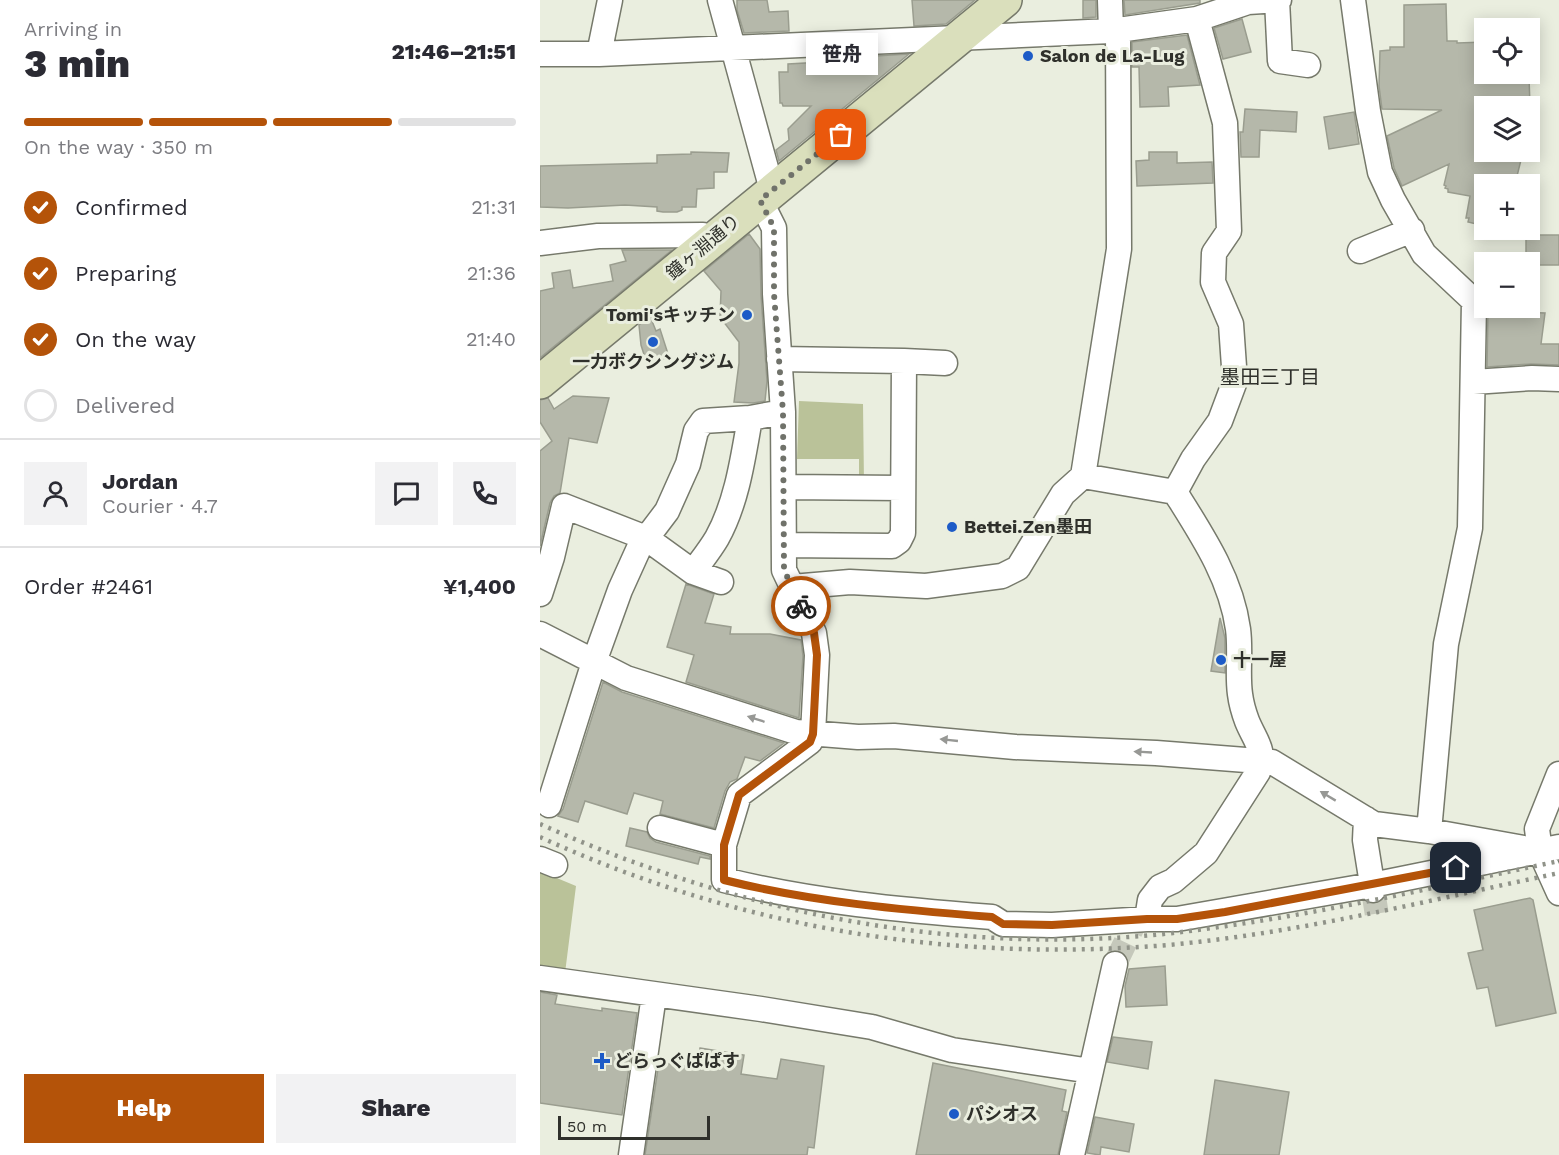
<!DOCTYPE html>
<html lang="en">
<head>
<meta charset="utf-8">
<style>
	:root { --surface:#fff; --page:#f2f2f3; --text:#2b2b33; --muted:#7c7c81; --line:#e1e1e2; --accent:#b45309 }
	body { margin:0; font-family:"Work Sans","Noto Sans JP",sans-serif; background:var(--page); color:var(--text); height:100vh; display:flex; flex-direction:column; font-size:22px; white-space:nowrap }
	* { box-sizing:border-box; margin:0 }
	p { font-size:20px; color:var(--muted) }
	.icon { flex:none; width:33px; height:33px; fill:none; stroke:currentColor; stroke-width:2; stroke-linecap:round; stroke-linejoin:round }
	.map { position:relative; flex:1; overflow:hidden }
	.side { display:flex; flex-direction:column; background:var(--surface); width:540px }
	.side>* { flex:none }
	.controls { position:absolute; left:934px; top:18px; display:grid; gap:12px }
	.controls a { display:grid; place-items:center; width:66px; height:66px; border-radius:0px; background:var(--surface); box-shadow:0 3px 15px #0003; font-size:30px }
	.scale { position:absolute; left:18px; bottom:15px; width:152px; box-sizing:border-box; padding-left:6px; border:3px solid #2f302b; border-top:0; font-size:16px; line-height:21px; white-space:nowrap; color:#2f302b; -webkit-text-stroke:4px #eaeedf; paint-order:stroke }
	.pin { position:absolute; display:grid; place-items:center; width:51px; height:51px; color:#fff; margin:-26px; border-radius:12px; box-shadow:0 3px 9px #0006 }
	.courier { position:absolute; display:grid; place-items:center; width:60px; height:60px; margin:-30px; border:4px solid #b45309; border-radius:50%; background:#fff; color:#222; box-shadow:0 2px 8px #0007 }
	.bubble { position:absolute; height:42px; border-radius:0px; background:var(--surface); box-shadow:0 3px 15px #0003; font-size:20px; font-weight:800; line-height:42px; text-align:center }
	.overview em { font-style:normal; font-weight:800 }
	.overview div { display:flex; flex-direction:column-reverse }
	.overview { display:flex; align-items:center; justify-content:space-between; height:102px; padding:0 24px }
	h1 { font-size:39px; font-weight:800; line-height:45px }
	.bar { display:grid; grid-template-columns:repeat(4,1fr); gap:9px 6px; align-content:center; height:72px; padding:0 24px }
	.bar i { height:8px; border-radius:4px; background:var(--line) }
	.bar .selected { background:var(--accent) }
	.bar p { grid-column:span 4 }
	.line { display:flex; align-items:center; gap:15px; padding:0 24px; border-top:2px solid var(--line) }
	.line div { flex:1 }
	.round { display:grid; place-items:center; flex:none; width:63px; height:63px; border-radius:0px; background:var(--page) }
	ol { padding:0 24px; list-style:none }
	li { display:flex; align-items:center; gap:18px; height:66px }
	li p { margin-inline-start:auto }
	li .icon { padding:6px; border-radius:50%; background:var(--accent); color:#fff; stroke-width:4 }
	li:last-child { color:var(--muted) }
	li i { width:33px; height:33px; border:3px solid var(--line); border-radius:50% }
	.button { display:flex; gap:12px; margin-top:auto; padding:12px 24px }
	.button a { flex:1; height:69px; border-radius:0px; background:var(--accent); color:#fff; font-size:24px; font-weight:800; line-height:69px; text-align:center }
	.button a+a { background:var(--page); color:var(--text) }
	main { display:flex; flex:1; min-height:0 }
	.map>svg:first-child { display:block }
	.green { fill:#bac299 }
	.building { fill:#b5b8aa; stroke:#9a9d8f; stroke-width:1.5 }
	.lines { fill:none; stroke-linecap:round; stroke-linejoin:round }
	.street-tunnel { stroke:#c5c8bb; stroke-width:24; stroke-dasharray:24 12; stroke-linecap:butt }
	.street-casing { stroke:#76796b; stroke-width:27 }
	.secondary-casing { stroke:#76796b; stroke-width:36 }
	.street { stroke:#fff; stroke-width:24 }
	.secondary { stroke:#dadfbc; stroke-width:33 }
	.rail { stroke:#909389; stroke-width:4.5; stroke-dasharray:3 6; stroke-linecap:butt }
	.oneway { fill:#979895 }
	.done { stroke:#70726a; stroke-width:6; stroke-dasharray:0 10.8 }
	.route { stroke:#b45309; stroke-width:8 }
	.poi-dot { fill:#1d5bc7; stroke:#eaeedf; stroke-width:2 }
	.labels { text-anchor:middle; stroke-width:6; stroke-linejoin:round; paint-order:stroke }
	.poi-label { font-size:18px; font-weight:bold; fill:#2f302b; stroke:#eaeedf; text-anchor:start }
	.street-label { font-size:18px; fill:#2f302b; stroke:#eaeedf }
	.neighbourhood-label { font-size:20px; fill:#2f302b; stroke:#eaeedf }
</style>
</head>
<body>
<main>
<section class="side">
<div class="overview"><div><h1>3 min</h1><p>Arriving in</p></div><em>21:46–21:51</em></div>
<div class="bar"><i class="selected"></i><i class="selected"></i><i class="selected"></i><i></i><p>On the way · 350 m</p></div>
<ol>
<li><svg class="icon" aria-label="check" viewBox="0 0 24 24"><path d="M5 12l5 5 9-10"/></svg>Confirmed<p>21:31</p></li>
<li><svg class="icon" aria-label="check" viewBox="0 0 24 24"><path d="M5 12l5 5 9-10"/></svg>Preparing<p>21:36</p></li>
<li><svg class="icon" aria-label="check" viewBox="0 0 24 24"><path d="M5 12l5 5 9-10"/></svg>On the way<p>21:40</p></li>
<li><i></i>Delivered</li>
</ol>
<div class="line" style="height:108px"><a class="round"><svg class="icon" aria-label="person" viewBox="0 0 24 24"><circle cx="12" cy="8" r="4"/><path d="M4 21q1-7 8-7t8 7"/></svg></a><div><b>Jordan</b><p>Courier · 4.7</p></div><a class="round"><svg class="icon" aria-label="chat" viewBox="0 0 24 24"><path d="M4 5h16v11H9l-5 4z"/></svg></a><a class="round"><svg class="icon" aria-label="phone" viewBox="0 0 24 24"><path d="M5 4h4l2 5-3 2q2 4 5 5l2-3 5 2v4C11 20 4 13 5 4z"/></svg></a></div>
<div class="line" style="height:78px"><div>Order #2461</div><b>¥1,400</b></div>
<div class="button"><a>Help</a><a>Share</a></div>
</section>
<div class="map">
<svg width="1019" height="1155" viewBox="0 0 1019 1155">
	<rect width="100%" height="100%" fill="#eaeedf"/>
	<path class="green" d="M259 401 323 404 324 483H319V459H257Z
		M0 871 36 886 25 973 0 970Z"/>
	<path class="building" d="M197 0H227L229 12 248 11 249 31 204 33 197 10Z
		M372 0H435L406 24 374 26Z
		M543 0H556V17L543 18Z
		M584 0H660V3L585 15Z
		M906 4 907 41H917V43L945 42V74H984V78H989L990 106H945V152H983L975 184H945V226L928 222 929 218H926L930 196 908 192V189L905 188 906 186 904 185 909 164 862 186 854 168 847 136 902 110 842 109 839 86 840 51 850 50V47H864V5Z
		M702 19 711 52 683 59 674 28Z
		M647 35 660 85 628 87 629 106 600 107 599 67H592V42Z
		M369 54 239 161 236 150 249 140 248 129 271 106H243L242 103H240L239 72H248V64L319 60 318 57Z
		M705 109 757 112 756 132 720 130 719 157H701L700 132H703Z
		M814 112 819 144 789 149 784 117Z
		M151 152 189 153 187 172H174V188L157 189 156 207H142V210L137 212H123L117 211V207L85 205 28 208 0 207V166L117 163V155L151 154Z
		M609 152H637V163L672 162 673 183 597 186 596 161 609 160Z
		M209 234 220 249 221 295 227 381 225 401 213 403 194 402 199 363V342L180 317 181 291 164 271Z
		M986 235H1019V265H990V262H986Z
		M82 250H132L0 358V291L14 288 12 273 30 270 33 288 73 281 70 265 86 261Z
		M948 311 1005 313 1001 344H1019V365L991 364 947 367Z
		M110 316 116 331 120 329 129 357 107 364 101 345 99 325Z
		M33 396 69 398 57 443 29 438 20 493 14 496 10 503 0 546V451L12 441 0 422V400L8 398 14 409Z
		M146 584 174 594 165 623 191 627 190 634H230L261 640 263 656 259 718 146 682 154 655 127 647Z
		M680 618 685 638V673L671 671Z
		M63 682 82 692 244 743 220 761 205 757 197 779 190 782 185 791 174 828 120 814 123 801 94 793 87 814 45 801 38 822 18 816 23 809Z
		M90 828 107 832 110 838 116 842 170 856V859L160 857 158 864 86 846Z
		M990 898 993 900 1016 1013 956 1026 948 987 937 989 928 953 943 950 934 910Z
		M625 966 627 1005 586 1007 585 986 589 969Z
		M0 992 17 995 15 1004 62 1011V1008L97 1013 82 1115 0 1103Z
		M573 1037 612 1042 608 1069 567 1062Z
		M160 1048 204 1055 201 1074 237 1079 241 1059 284 1066 274 1148 268 1147 267 1155H105L119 1062 157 1068Z
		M393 1063 526 1090 522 1111 527 1112 518 1155H376Z
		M675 1080 749 1092 739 1155H664Z
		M555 1117 594 1124 589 1152 561 1147 560 1155 547 1153Z"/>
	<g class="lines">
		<path class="street-tunnel" d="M833 890 838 922
			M575 964 596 920"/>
		<defs>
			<path id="street" d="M180 0 232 190
				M570 0 571 31
				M737 0 740 61 768 65
				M813 0 828 111 840 172 853 200 884 254 934 301 930 528 906 644 889 831
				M0 54H59L571 31 657 19 708 2 739 0
				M59 54 70 0
				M0 243 58 236 163 235 169 241
				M820 251 872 230
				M239 359 364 361 405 363
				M933 382 992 378 1019 379
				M543 476 579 249 578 31
				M244 487 363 488
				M244 545 352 546 359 541 363 533 364 361
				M153 572C161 561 170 550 177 538 197 502 203 458 210 418
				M252 587 310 582 386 586 462 576 478 568 523 494 543 476 635 492
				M0 594 12 557 24 506 106 538 153 572 181 582
				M0 634 86 678 256 732 318 737 354 736 475 747 616 753 732 762 834 824 889 831 1000 851 1019 893
				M9 805 54 662 80 590 99 548 127 511 148 464 156 431 163 421 210 418 243 412
				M826 819 825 840 833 890
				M120 828 184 845 199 795 270 742 273 734 277 655 274 633 244 570 243 412 235 294 234 228 220 200
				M184 845V880C272 902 362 910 452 917L463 924 512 925 607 919H637L832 885 1019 847
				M1000 851 997 829 1019 774
				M0 859 15 865
				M607 919 610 900 620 887 633 881 666 853 718 772C726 749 715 741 707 721 704 713 701 702 700 694 697 673 701 651 698 629 691 578 662 535 635 492L653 459 680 421 695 381 691 324 673 282 674 253 689 231 685 123 657 19
				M0 978 221 1009 332 1027 412 1050 551 1071
				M91 1155 114 995
				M532 1155 575 964"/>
			<path id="secondary" d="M0 382 465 0"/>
		</defs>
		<use href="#street" class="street-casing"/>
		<use href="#secondary" class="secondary-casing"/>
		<use href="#street" class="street"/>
		<use href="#secondary" class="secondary"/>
		<path class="rail" d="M0 824C198 913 416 957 633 933 763 918 891 888 1019 861
			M0 837C199 928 410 963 628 945 760 933 890 900 1019 873"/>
	</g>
	<defs><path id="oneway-solid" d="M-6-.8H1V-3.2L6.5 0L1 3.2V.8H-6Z" transform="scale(1.5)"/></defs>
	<g class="oneway">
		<use href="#oneway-solid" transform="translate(216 719) rotate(-162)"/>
		<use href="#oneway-solid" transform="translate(409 740) rotate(-174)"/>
		<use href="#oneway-solid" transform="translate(603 752) rotate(-177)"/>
		<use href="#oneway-solid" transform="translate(788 796) rotate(-149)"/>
	</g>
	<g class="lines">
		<path class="done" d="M261 606 244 570 243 412 234 294V228L220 200 301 135"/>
		<path class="route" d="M261 606 274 633 277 655 273 734 270 742 199 795 184 845V880C272 902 363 910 452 917L463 924 512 925 607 919H637L685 912 916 868"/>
	</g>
	<g class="poi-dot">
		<circle cx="488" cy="56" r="6"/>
		<circle cx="207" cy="315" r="6"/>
		<circle cx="113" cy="342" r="6"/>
		<circle cx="412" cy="527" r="6"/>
		<circle cx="681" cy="660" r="6"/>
		<path d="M59 1052h6v6h6v6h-6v6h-6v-6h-6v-6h6z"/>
		<circle cx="414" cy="1114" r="6"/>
	</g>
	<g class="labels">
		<g class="poi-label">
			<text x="500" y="62">Salon de La-Lug</text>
			<text x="195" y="321" text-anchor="end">Tomi'sキッチン</text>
			<text x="113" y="368" text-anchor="middle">一力ボクシングジム</text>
			<text x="424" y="533">Bettei.Zen墨田</text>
			<text x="693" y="666">十一屋</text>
			<text x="74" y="1067">どらっぐぱぱす</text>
			<text x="426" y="1120">パシオス</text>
		</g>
		<g class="street-label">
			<text transform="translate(163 247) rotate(-40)" y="6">鐘ヶ淵通り</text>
		</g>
		<g class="neighbourhood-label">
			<text x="730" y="384">墨田三丁目</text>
		</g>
	</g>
</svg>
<div class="controls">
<a><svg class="icon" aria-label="locate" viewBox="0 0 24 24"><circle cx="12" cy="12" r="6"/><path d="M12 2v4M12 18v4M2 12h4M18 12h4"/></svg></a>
<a><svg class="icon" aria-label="layers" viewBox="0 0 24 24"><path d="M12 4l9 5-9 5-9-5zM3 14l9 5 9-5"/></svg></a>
<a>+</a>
<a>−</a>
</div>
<div class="scale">50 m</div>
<div class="pin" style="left:301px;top:135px;background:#ea580c"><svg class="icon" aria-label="bag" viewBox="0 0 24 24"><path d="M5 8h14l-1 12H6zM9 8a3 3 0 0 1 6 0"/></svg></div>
<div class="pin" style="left:916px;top:868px;background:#1f2937"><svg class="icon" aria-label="home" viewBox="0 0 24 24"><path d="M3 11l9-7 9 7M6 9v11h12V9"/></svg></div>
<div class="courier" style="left:261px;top:606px"><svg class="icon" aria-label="bike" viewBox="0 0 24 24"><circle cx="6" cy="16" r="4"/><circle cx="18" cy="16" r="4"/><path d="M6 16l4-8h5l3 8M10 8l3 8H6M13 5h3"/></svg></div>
<div class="bubble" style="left:266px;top:33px;width:72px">笹舟</div>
</div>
</main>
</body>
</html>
